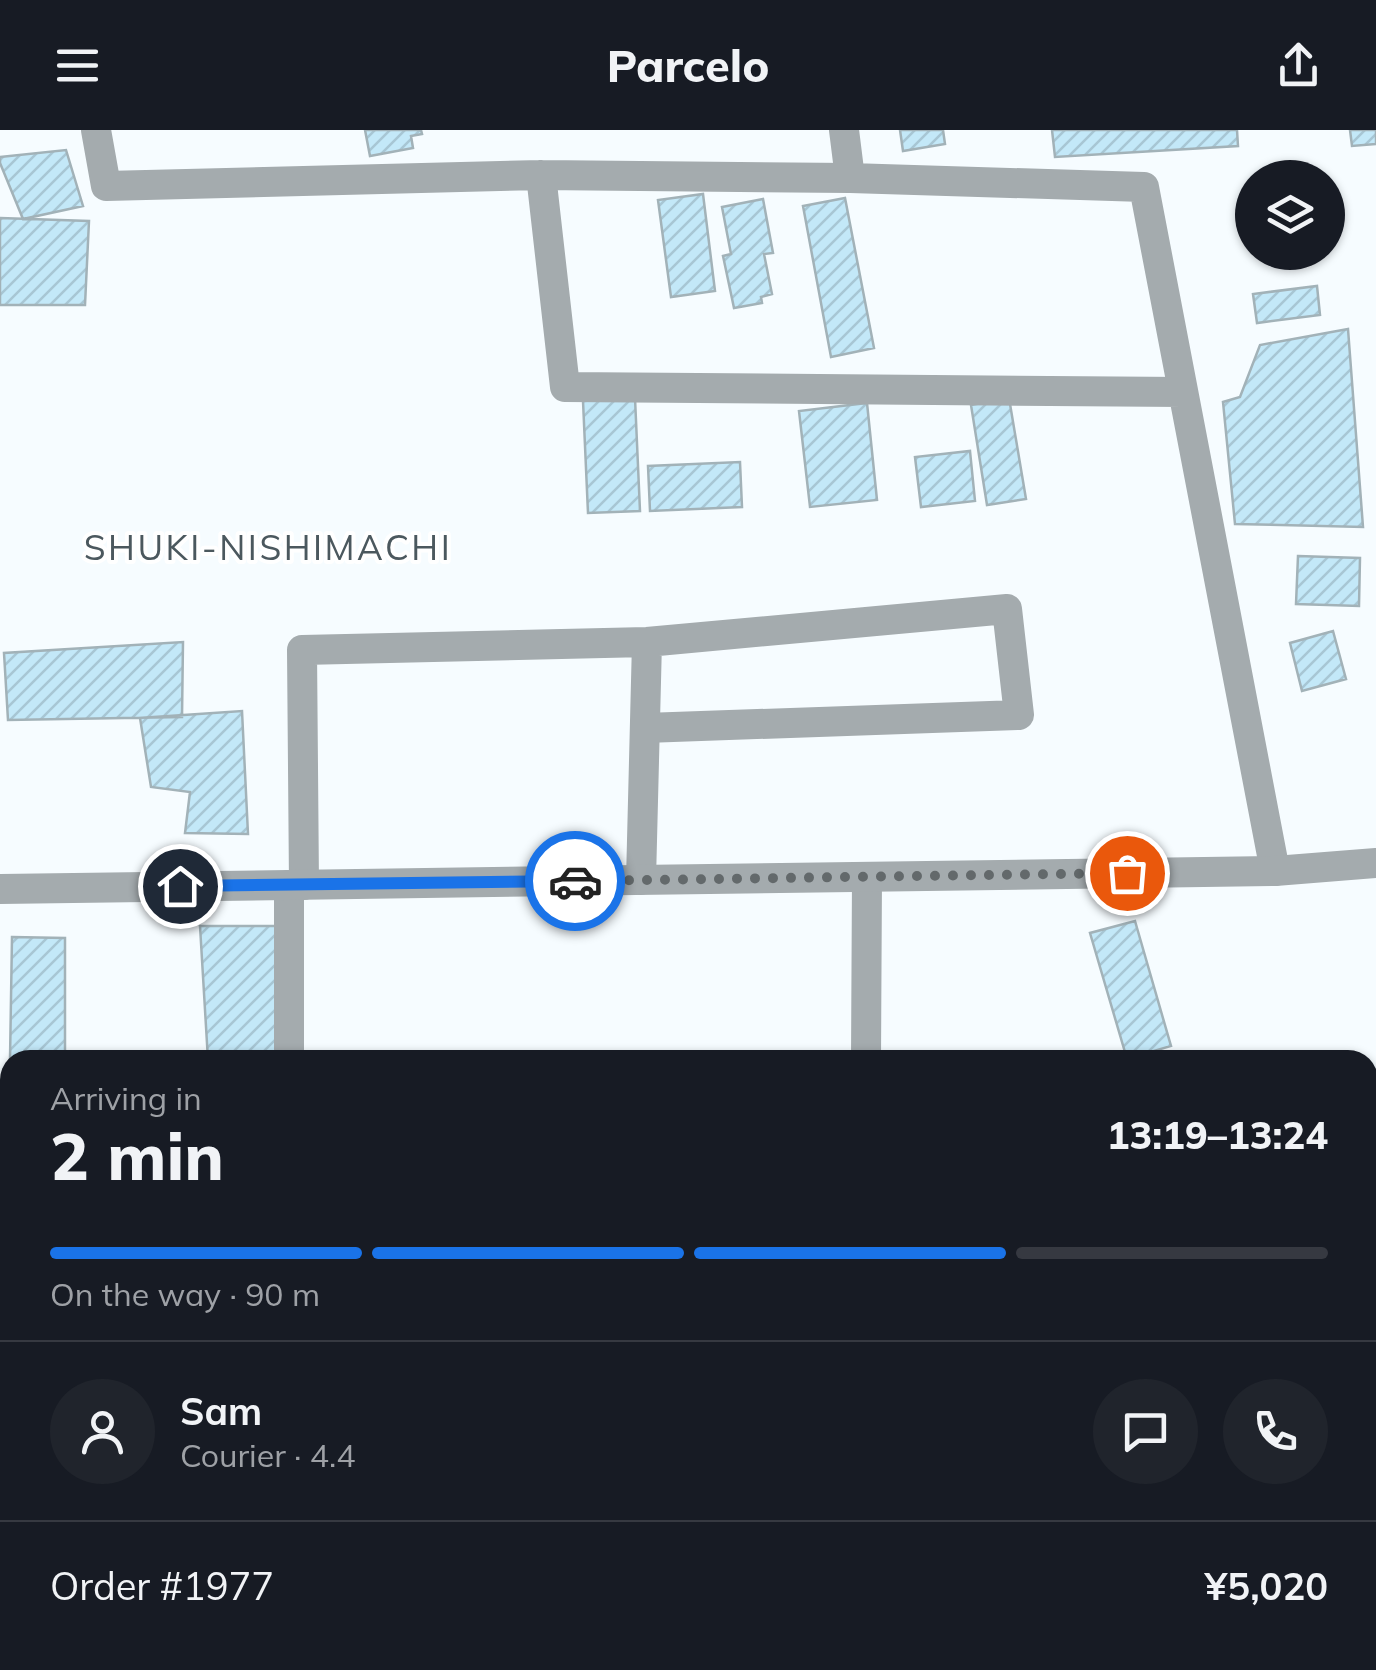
<!DOCTYPE html>
<html lang="en">
<head>
<meta charset="utf-8">
<style>
	:root { --surface:#171b24; --page:#20242c; --text:#f1f3f6; --muted:#9ea1a6; --line:#363941; --accent:#1a73e8 }
	body { margin:0; font-family:Mulish,sans-serif; background:var(--page); color:var(--text); height:100vh; display:flex; flex-direction:column; font-size:38px; white-space:nowrap }
	* { box-sizing:border-box; margin:0 }
	p { font-size:32px; color:var(--muted) }
	.icon { flex:none; width:55px; height:55px; fill:none; stroke:currentColor; stroke-width:2; stroke-linecap:round; stroke-linejoin:round }
	.map { position:relative; flex:1; overflow:hidden }
	.sheet { position:absolute; left:0px; top:920px; width:1378px; height:620px; display:flex; flex-direction:column; background:var(--surface); border-radius:30px 30px 0 0; box-shadow:0 2px 8px #0004 }
	.sheet>* { flex:none }
	.controls { position:absolute; left:1235px; top:30px; display:grid; gap:20px }
	.controls a { display:grid; place-items:center; width:110px; height:110px; border-radius:50%; background:var(--surface); box-shadow:0 2px 8px #0004; font-size:50px }
	.pin { position:absolute; display:grid; place-items:center; width:85px; height:85px; color:#fff; margin:-42px; border:5px solid #fff; border-radius:50%; box-shadow:0 2px 10px #0007 }
	.courier { position:absolute; display:grid; place-items:center; width:100px; height:100px; margin:-50px; border:8px solid #1a73e8; border-radius:50%; background:#fff; color:#222; box-shadow:0 2px 12px #0007 }
	.headline em { font-style:normal; font-weight:800 }
	.headline div { display:flex; flex-direction:column-reverse }
	.headline { display:flex; align-items:center; justify-content:space-between; height:170px; padding:0 50px }
	h1 { font-size:65px; font-weight:800; line-height:75px }
	.bar { display:grid; grid-template-columns:repeat(4,1fr); gap:15px 10px; align-content:center; height:120px; padding:0 50px }
	.bar i { height:12px; border-radius:8px; background:var(--line) }
	.bar .selected { background:var(--accent) }
	.bar p { grid-column:span 4 }
	.line { display:flex; align-items:center; gap:25px; padding:0 50px; border-top:2px solid var(--line) }
	.line div { flex:1 }
	.round { display:grid; place-items:center; flex:none; width:105px; height:105px; border-radius:52px; background:var(--page) }
	header { display:flex; justify-content:space-between; align-items:center; height:130px; padding:0 50px; background:var(--surface); font-size:45px; font-weight:800 }
	.map>svg:first-child { display:block }
	.building { fill:url(#building-hatch); stroke:#a2b2b8; stroke-width:2.5 }
	.lines { fill:none; stroke-linecap:round; stroke-linejoin:round }
	.minor { stroke:#a4abae; stroke-width:30 }
	.tertiary { stroke:#a4abae; stroke-width:30 }
	.done { stroke:#63696b; stroke-width:10; stroke-dasharray:0 18 }
	.route { stroke:#1a73e8; stroke-width:12 }
	.labels { text-anchor:middle; stroke-width:8; stroke-linejoin:round; paint-order:stroke }
	.quarter-label { font-size:35px; letter-spacing:2.5px; fill:#4b585e; stroke:#fff }
</style>
</head>
<body>
<header><svg class="icon" aria-label="menu" viewBox="0 0 24 24"><path d="M4 6h16M4 12h16M4 18h16"/></svg>Parcelo<svg class="icon" aria-label="share" viewBox="0 0 24 24"><path d="M12 15V3M7 8l5-5 5 5M5 13v7h14v-7"/></svg></header>
<div class="map">
<svg width="1376" height="1540" viewBox="0 0 1376 1540">
	<defs>
		<pattern id="building-hatch" width="6" height="6" patternUnits="userSpaceOnUse" patternTransform="scale(2.5)"><rect width="6" height="6" fill="#c3e8f8"/><path d="M-1 1l2-2M0 6l6-6M5 7l2-2" fill="none" stroke="#a7c6d4"/></pattern>
	</defs>
	<rect width="100%" height="100%" fill="#f6fcff"/>
	<path class="building" d="M365 0H421L422 4 411 6 413 18 370 26Z
		M900 0H943L945 14 903 21Z
		M1052 0H1237L1238 16 1055 27Z
		M1350 0H1376V14L1352 16Z
		M66 20 83 76 23 89 0 33V27Z
		M703 64 715 161 671 167 658 70Z
		M845 68 874 218 831 227 803 76Z
		M763 69 773 123 764 124 772 164 761 167 762 173 734 178 723 126 731 124 722 77Z
		M0 88 89 91 85 175H0Z
		M1317 156 1320 185 1257 193 1253 164Z
		M1348 199 1363 397 1235 394 1223 272 1240 267 1260 215Z
		M635 268 640 381 588 383 583 271Z
		M1009 268 1026 369 987 375 971 275Z
		M867 273 877 370 810 377 799 281Z
		M970 321 975 371 921 377 915 327Z
		M740 332 742 377 650 381 648 336Z
		M1298 426 1360 428 1359 476 1296 474Z
		M1333 501 1346 549 1302 561 1290 513Z
		M183 512 182 587 8 590 4 523Z
		M242 581 248 704 185 703 190 662 151 657 140 588Z
		M1135 791 1171 916 1127 929 1090 803Z
		M200 796H279V930H208Z
		M12 807 65 808V930H10Z
		M1376 1440V1488L1368 1489V1442Z
		M9 1444 10 1530H105L106 1540H10Z
		M1376 1525V1540H1085L1084 1530H1368Z
		M126 1530H195V1536H126Z
		M354 1530H446V1538L508 1540H355Z
		M828 1530H867V1540H828Z
		M1003 1530H1051V1540H1003Z
		M122 1537H276V1540H122Z"/>
	<g class="lines">
		<path class="minor" d="M96 0 106 56 541 45 850 48 1144 57 1275 741
			M844 0 850 48
			M541 45 565 257 1183 262
			M641 750 647 512
			M289 755V930
			M304 755 302 520 647 512 1007 479 1019 585 645 598
			M866 930 867 747
			M1368 1350H1376
			M1368 1521 1376 1520
			M289 1540V1530"/>
		<path class="tertiary" d="M0 759 1275 741 1376 733
			M0 1205H10"/>
	</g>
	<g class="lines">
		<path class="done" d="M575 751 1127 743"/>
		<path class="route" d="M180 756 575 751"/>
	</g>
	<g class="labels">
		<g class="quarter-label">
			<text x="268" y="430">SHUKI-NISHIMACHI</text>
		</g>
	</g>
</svg>
<div class="controls">
<a><svg class="icon" aria-label="layers" viewBox="0 0 24 24"><path d="M12 4l9 5-9 5-9-5zM3 14l9 5 9-5"/></svg></a>
</div>
<div class="pin" style="left:1127px;top:743px;background:#ea580c"><svg class="icon" aria-label="bag" viewBox="0 0 24 24"><path d="M5 8h14l-1 12H6zM9 8a3 3 0 0 1 6 0"/></svg></div>
<div class="pin" style="left:180px;top:756px;background:#1f2937"><svg class="icon" aria-label="home" viewBox="0 0 24 24"><path d="M3 11l9-7 9 7M6 9v11h12V9"/></svg></div>
<div class="courier" style="left:575px;top:751px"><svg class="icon" aria-label="car" viewBox="0 0 24 24"><path d="M5 17H2v-5l4-1 3-4h7l3 4 3 1v5h-3M9 17h6M6 11h13"/><circle cx="7" cy="17" r="2"/><circle cx="17" cy="17" r="2"/></svg></div>
<section class="sheet">
<div class="headline"><div><h1>2 min</h1><p>Arriving in</p></div><em>13:19–13:24</em></div>
<div class="bar"><i class="selected"></i><i class="selected"></i><i class="selected"></i><i></i><p>On the way · 90 m</p></div>
<div class="line" style="height:180px"><a class="round"><svg class="icon" aria-label="person" viewBox="0 0 24 24"><circle cx="12" cy="8" r="4"/><path d="M4 21q1-7 8-7t8 7"/></svg></a><div><b>Sam</b><p>Courier · 4.4</p></div><a class="round"><svg class="icon" aria-label="chat" viewBox="0 0 24 24"><path d="M4 5h16v11H9l-5 4z"/></svg></a><a class="round"><svg class="icon" aria-label="phone" viewBox="0 0 24 24"><path d="M5 4h4l2 5-3 2q2 4 5 5l2-3 5 2v4C11 20 4 13 5 4z"/></svg></a></div>
<div class="line" style="height:130px"><div>Order #1977</div><b>¥5,020</b></div>
</section>
</div>
</body>
</html>
